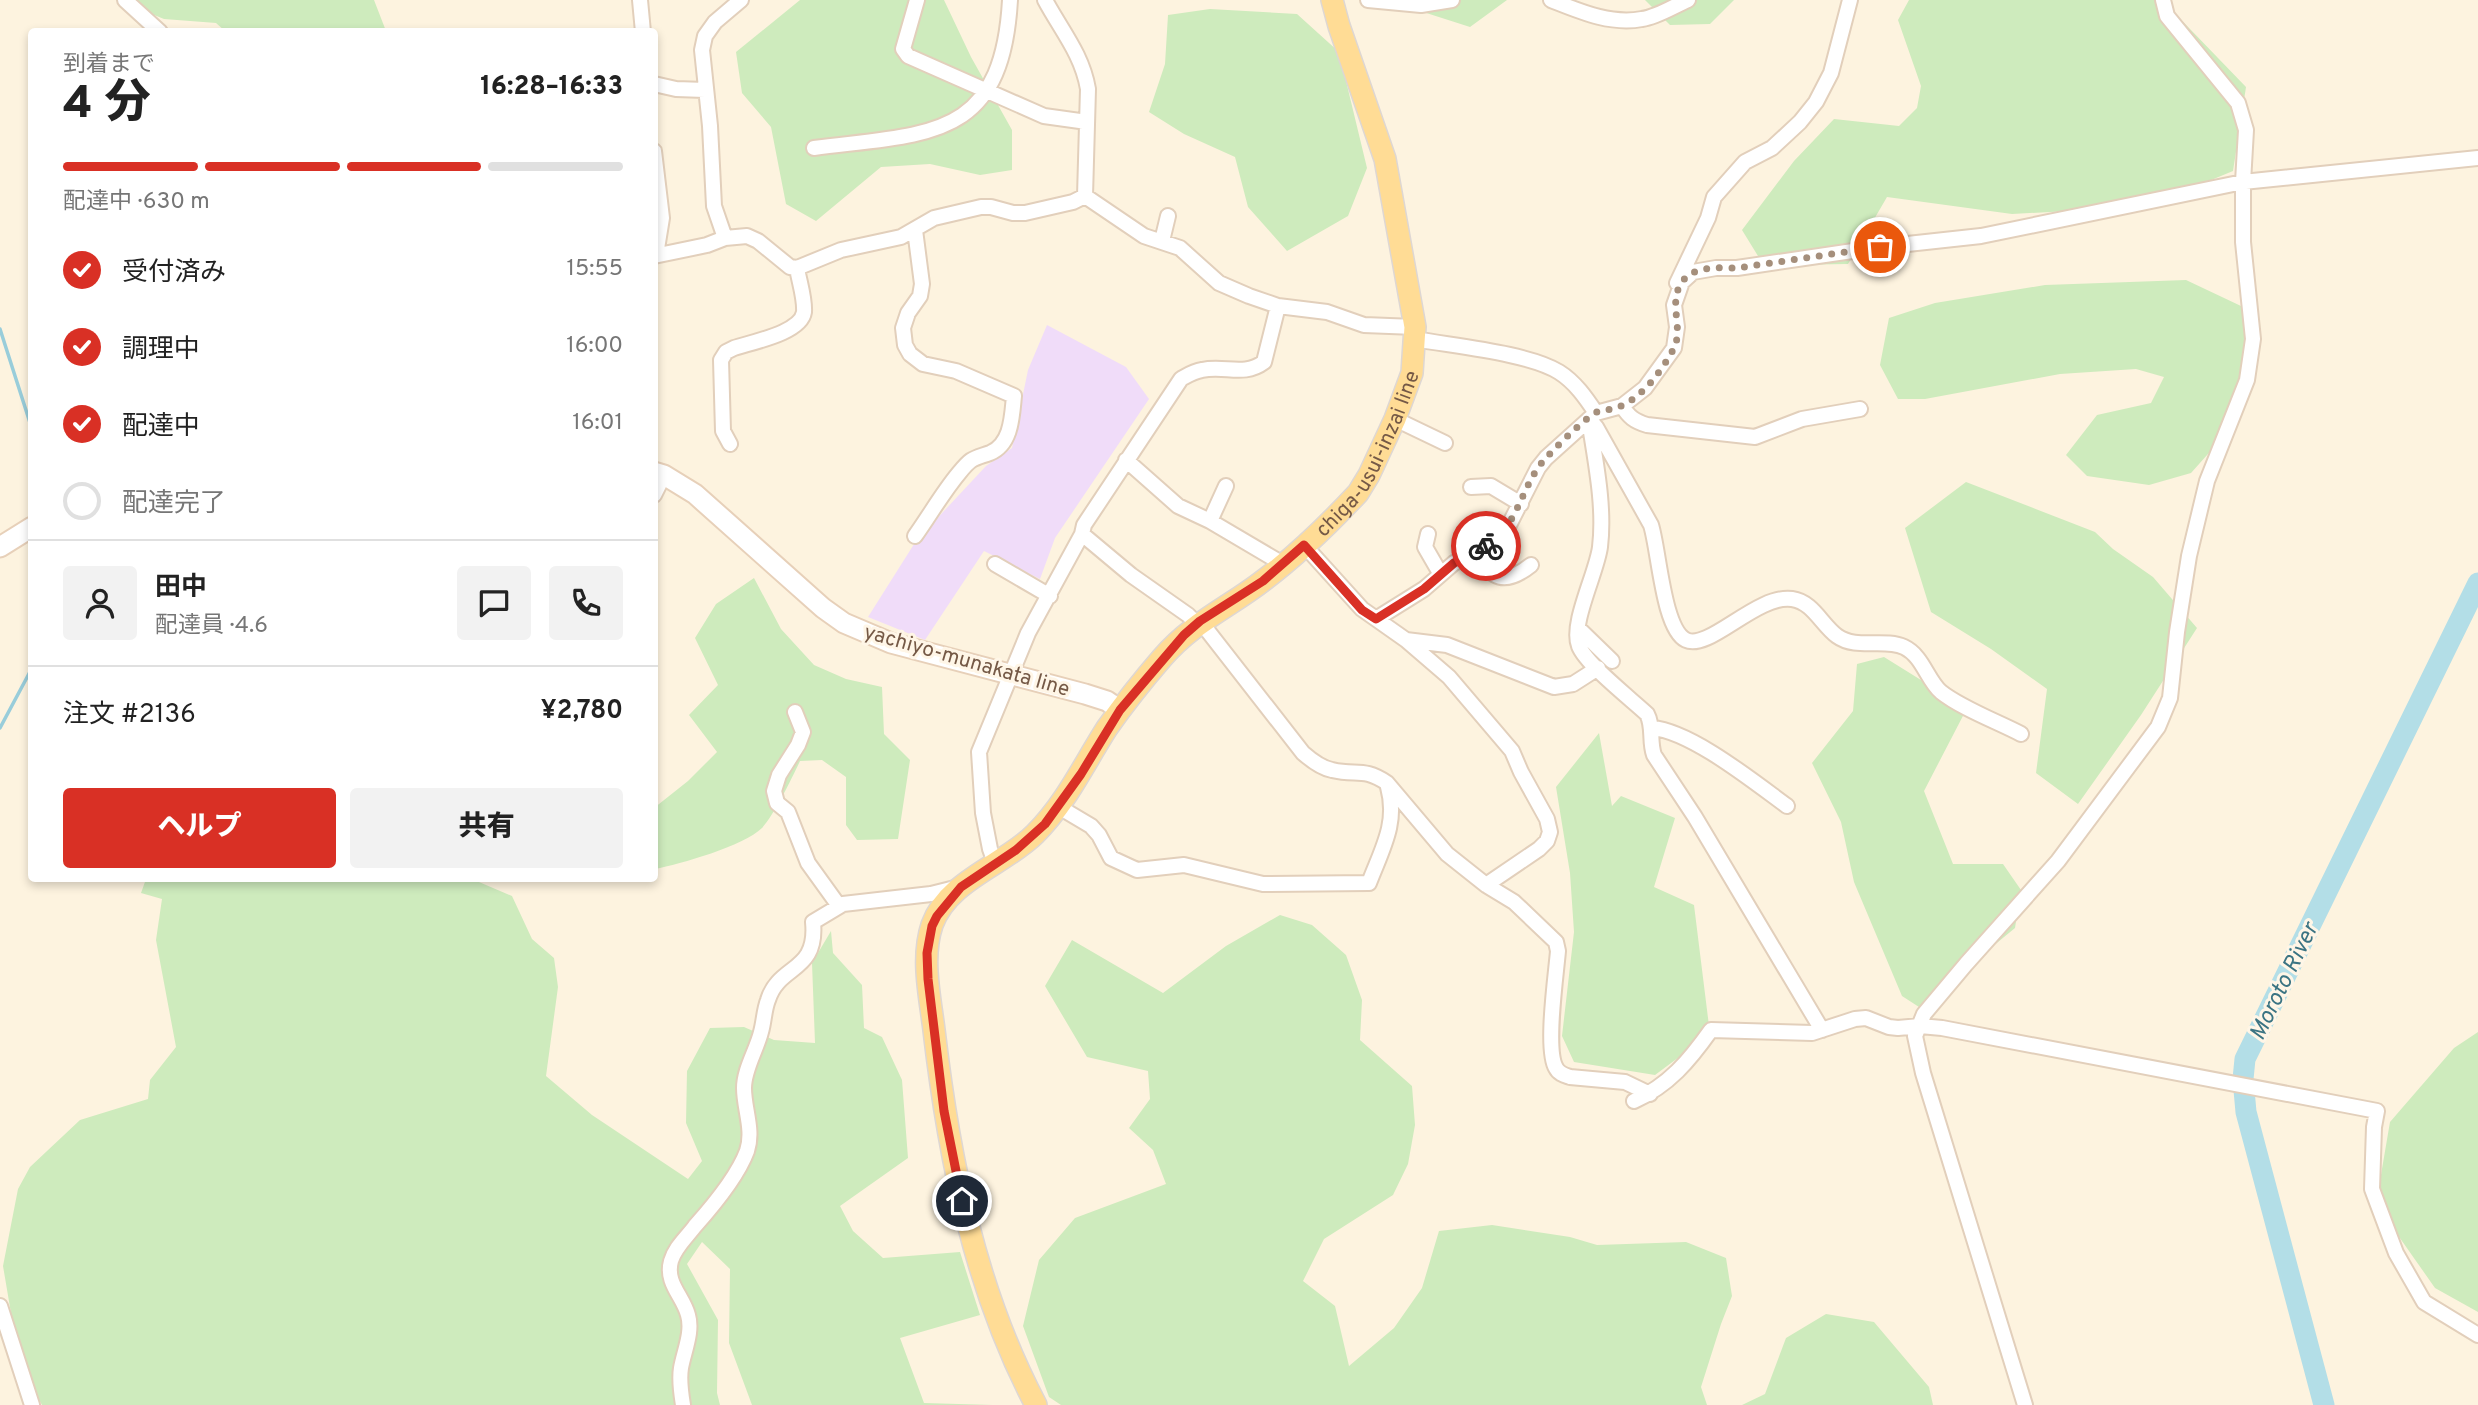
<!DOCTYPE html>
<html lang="ja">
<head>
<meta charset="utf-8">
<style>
	:root { --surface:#fff; --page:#f2f2f2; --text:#222; --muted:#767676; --line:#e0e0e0; --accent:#d93025 }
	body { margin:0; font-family:Overpass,"Noto Sans JP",sans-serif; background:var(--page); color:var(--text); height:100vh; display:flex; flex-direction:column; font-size:26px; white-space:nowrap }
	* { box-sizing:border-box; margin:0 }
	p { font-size:23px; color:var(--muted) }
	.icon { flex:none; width:38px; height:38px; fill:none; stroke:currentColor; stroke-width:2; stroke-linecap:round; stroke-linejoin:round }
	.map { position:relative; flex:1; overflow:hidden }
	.drawer { position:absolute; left:28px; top:28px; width:630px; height:854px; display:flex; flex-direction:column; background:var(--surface); border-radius:7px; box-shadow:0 4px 10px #0003 }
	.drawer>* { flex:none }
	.pin { position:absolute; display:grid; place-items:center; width:60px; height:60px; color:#fff; margin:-30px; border:4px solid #fff; border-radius:50%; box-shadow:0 2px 7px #0007 }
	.courier { position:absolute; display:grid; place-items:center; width:70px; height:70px; margin:-35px; border:5px solid #d93025; border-radius:50%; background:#fff; color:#222; box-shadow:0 2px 9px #0007 }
	.summary em { font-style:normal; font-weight:800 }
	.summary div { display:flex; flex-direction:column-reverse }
	.summary { display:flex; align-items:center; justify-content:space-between; height:119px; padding:0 35px }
	h1 { font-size:46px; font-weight:800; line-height:52px }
	.bar { display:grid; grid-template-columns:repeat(4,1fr); gap:10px 7px; align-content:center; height:84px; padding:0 35px }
	.bar i { height:9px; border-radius:5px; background:var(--line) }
	.bar .selected { background:var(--accent) }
	.bar p { grid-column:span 4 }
	.line { display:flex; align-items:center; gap:18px; padding:0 35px; border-top:2px solid var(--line) }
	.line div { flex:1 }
	.round { display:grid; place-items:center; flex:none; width:74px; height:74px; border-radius:7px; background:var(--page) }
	ol { padding:0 35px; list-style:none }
	li { display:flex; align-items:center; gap:21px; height:77px }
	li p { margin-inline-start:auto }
	li .icon { padding:7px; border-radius:50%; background:var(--accent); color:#fff; stroke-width:4 }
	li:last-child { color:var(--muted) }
	li i { width:38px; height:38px; border:4px solid var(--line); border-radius:50% }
	.action { display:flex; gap:14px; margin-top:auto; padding:14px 35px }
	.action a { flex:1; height:80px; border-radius:7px; background:var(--accent); color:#fff; font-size:28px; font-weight:800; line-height:80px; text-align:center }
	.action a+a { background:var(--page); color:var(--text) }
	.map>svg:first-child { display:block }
	.education { fill:#f0dcf9 }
	.green { fill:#ceebbd }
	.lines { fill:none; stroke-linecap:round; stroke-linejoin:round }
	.stream { stroke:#99cdda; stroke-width:3.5 }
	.river { stroke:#b3dee7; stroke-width:21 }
	.street-casing { stroke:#e2cfbb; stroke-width:18 }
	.secondary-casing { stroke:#e7d0b9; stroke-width:23 }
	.primary-casing { stroke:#ded7d3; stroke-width:24 }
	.street { stroke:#fff; stroke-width:14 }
	.secondary { stroke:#fff; stroke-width:19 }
	.primary { stroke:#ffdc95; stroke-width:21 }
	.done { stroke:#a58f7c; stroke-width:7; stroke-dasharray:0 12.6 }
	.route { stroke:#d93025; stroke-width:9 }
	.labels { text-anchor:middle; stroke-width:6; stroke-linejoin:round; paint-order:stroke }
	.street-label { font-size:21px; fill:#755946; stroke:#fff6e7 }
	.water-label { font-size:23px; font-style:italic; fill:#3b7483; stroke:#fff6e7 }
</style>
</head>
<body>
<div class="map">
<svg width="2478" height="1405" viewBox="0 0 2478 1405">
	<rect width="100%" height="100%" fill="#fdf3df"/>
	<path class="education" d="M1047 325 1126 367 1149 399 1055 538 1040 579 984 551 925 640 868 617 916 541 986 466 1012 448 1028 370Z"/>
	<path class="green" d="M129 0H374L386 31H225L216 23 164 19 132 6Z
		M800 0H944L971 57 1012 130V170L980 175 930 164 881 167 816 221 786 204 771 127 742 93 736 52Z
		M1412 0H1507L1470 27 1417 10Z
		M1645 0H1734L1710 24 1670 25Z
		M1909 0H2162L2246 87 2233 171 2187 190 2105 209 2012 214 1887 197 1848 264 1786 265 1758 256 1742 230 1794 161 1834 119 1899 126 1917 108 1921 86 1898 20Z
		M1210 9 1297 14 1339 52 1367 168 1348 216 1287 251 1248 207 1235 157 1184 134 1149 112 1165 64 1168 15Z
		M2186 280 2241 306 2251 349 2232 427 2191 473 2149 485 2087 476 2066 455 2097 415 2151 403 2164 377 2136 369 2060 374 1925 399H1898L1880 365 1889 318 1935 303 2045 285Z
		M1966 482 2095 532 2113 549 2153 577 2197 628 2141 715 2078 804 2036 773 2047 689 1991 649 1931 612 1905 528Z
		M754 578 781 629 814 665 846 679 882 687 884 734 910 760 898 839 857 840 846 825V777L822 760 800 761C792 778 774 815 762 828 744 846 680 864 655 869L654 808 688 781 717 752 689 715 718 685 695 638 716 604Z
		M1884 657 1929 685 1965 712 1924 791 1953 864H2003L2021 890 2015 928 1919 1007 1902 996 1854 882 1841 822 1812 763 1853 711 1857 664Z
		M1599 733 1612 806 1621 796 1675 818 1654 887 1694 905 1710 1034 1655 1075 1574 1062 1562 1036 1574 932 1570 873 1556 787Z
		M146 879H472L512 896 532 939 554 958 558 987 546 1076 592 1115 688 1179 702 1161 686 1123 687 1071 710 1028 744 1027 774 1040 815 1043 812 963 831 931 833 953 862 985 864 1028 882 1037 902 1080 908 1158 840 1206 853 1231 883 1258 960 1252 980 1315 900 1338 924 1403 993 1405H752L729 1343 730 1269 702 1242 687 1264 718 1320 717 1393 720 1405H42L36 1394 12 1319 3 1266 18 1189 30 1167 80 1120 148 1099 150 1080 176 1047 156 940 162 899 141 893Z
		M1280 915 1312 925 1346 955 1362 1000 1360 1040 1412 1086 1415 1125 1408 1164 1393 1195 1324 1239 1303 1281 1335 1306 1349 1366 1394 1328 1422 1288 1439 1231 1492 1225 1570 1237 1597 1245 1686 1242 1726 1258 1732 1296 1721 1324 1701 1387 1707 1405H1061L1049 1397 1023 1326 1039 1260 1075 1218 1166 1184 1153 1150 1129 1128 1150 1099 1148 1071 1087 1057 1045 986 1072 940 1163 993 1226 946Z
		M2478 1032V1312L2435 1288 2376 1204 2390 1122 2454 1048Z
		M1826 1314 1874 1322 1929 1387 1933 1405H1742L1765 1394 1786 1338Z"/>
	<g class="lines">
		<path class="stream" d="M0 329 32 429
			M0 728 32 668"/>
		<path class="river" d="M2324 1405 2246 1112 2243 1079 2245 1059 2478 583"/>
		<defs>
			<path id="street" d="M125 0 160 32
				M640 0 643 32
				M917 0 903 49 908 56 1044 116 1087 122
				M1045 0C1061 30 1082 54 1088 89L1085 196
				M1368 0 1421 5 1452 0
				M1551 0C1579 11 1610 25 1642 19 1657 17 1674 6 1688 0
				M654 84 676 89 705 90
				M814 148C929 133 1002 141 1010 0
				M654 151 662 218 656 255
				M1085 196 1144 236 1180 248 1219 283 1249 296 1278 306 1327 312 1364 325 1415 327
				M915 230 922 284 920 296 908 313 903 328 905 345 910 354 923 364 956 371 1014 396C1012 415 1012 444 990 453 973 459 972 457 959 473 943 492 930 515 915 536
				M725 238 714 206 710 126 702 50 705 36 715 22 741 0
				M1162 241 1168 216
				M654 256 707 245 725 238 747 236 758 241 790 267 797 268 841 250 901 237 934 218 981 207H991L1013 213H1025L1073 202 1085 196
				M1677 283 1708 218 1714 197 1745 162 1772 148 1800 122 1816 102 1831 73 1850 0
				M1415 339C1452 346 1529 353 1559 372 1575 382 1586 398 1596 413
				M1622 406C1629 417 1634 421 1647 425L1755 437 1802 419 1860 409
				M1395 419 1445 443
				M1589 419C1595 460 1605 505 1600 547 1597 572 1570 624 1579 646 1586 664 1631 699 1647 714 1654 727 1649 741 1654 755L1695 817 1822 1030
				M1590 420 1596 427 1651 525C1659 550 1663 629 1686 640 1709 651 1757 594 1792 599 1813 602 1821 624 1837 636 1856 650 1884 638 1904 647 1923 656 1927 680 1941 692 1961 708 1998 722 2021 734
				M730 444 723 431 721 360 726 352 734 348C752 342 801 333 804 312 805 298 799 281 797 268
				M1126 460 1178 506 1210 521 1283 564
				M1471 487 1491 486 1521 504
				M654 495 664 475
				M1210 521 1226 486
				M1082 534 1131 575 1188 615 1197 624
				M1428 534 1425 547 1440 573
				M1304 545 1362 609 1406 640 1449 677 1512 751 1521 772 1547 819 1550 832 1547 841 1539 849 1486 885
				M1477 551C1490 581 1506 585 1531 565
				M995 564 1050 596
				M1376 619 1424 589 1454 563 1495 541 1507 529 1538 468 1546 458 1596 413 1622 406 1645 388 1674 348 1677 327 1674 305 1682 282 1693 272 1716 268H1737L1880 247 1981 236 2243 182 2478 158
				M1200 621 1303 753C1311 760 1321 768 1332 770 1357 776 1363 767 1387 783L1447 854 1486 885 1514 902 1556 942 1558 951C1556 975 1545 1050 1556 1068 1559 1074 1564 1075 1570 1077L1625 1082 1650 1094
				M1578 628 1612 661
				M1406 640 1447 645 1554 687 1573 684 1598 668
				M795 712 803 732 798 745 779 775 774 791 777 803 788 812 808 863 839 906
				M1652 728C1691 731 1754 782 1787 806
				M1059 807 1091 826 1099 835 1111 858 1137 870 1184 865 1263 884 1369 883C1382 849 1398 823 1388 787
				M995 863 990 849 983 813 979 752 1028 633 1082 534 1084 525 1181 379C1188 375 1194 371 1202 370 1225 365 1244 377 1264 362L1278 306
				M1634 1101C1669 1085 1689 1061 1711 1030L1812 1033 1855 1019 1866 1018 1889 1027 1898 1028 1920 1026 1942 1028 2377 1111 2374 1127 2372 1189 2396 1253 2424 1302 2478 1335
				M0 1306 32 1405
				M683 1405C681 1393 679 1380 681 1368 684 1351 693 1332 688 1315 683 1296 665 1283 671 1261 675 1247 687 1237 695 1226 712 1207 738 1175 747 1151 754 1130 744 1109 744 1088 744 1069 757 1049 761 1032 764 1022 764 1010 768 1000 779 964 818 973 813 922L843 904 931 894 959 887
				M2025 1405 1923 1073 1915 1036 1924 1014 1966 964 2058 861 2158 727 2170 698 2177 632 2189 556 2207 481 2247 380 2253 339 2243 242V182L2246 130 2238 103 2167 16 2163 0"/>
			<path id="secondary" d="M654 472 664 475 695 494 823 608 844 623 891 643 1085 694 1107 701 1120 710
				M0 547 32 527"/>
			<g id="primary">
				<path id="s1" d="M1036 1405C975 1290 949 1159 934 1030 930 997 921 958 932 925 948 880 1004 865 1035 834 1066 803 1084 764 1107 728 1124 704 1143 680 1162 658 1193 622 1228 608 1264 580 1297 555 1329 524 1358 493L1369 475 1395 419 1412 373 1415 327 1385 159 1339 26 1332 0"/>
			</g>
		</defs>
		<use href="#street" class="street-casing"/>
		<use href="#secondary" class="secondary-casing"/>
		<use href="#primary" class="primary-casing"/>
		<use href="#street" class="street"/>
		<use href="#secondary" class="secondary"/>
		<use href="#primary" class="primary"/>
	</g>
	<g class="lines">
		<path class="done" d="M1486 546C1519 526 1521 485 1545 459 1554 449 1587 416 1597 412 1606 409 1615 410 1623 405 1644 395 1662 370 1673 350 1685 329 1667 303 1682 282 1694 265 1718 268 1737 268L1880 247"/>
		<path class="route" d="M962 1201 944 1111 928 979 927 953 932 926 937 916 961 887 1016 850 1045 824 1081 774 1120 710 1184 635 1200 621 1263 581 1304 545 1362 610 1376 619 1424 589 1454 563 1486 546"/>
	</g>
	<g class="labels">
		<g class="street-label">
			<text dy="7" stroke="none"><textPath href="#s1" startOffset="1150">chiga-usui-inzai line</textPath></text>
			<text transform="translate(967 660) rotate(16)" y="7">yachiyo-munakata line</text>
		</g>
		<g class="water-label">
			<text transform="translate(2283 981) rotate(-64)" y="8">Moroto River</text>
		</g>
	</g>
</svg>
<div class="pin" style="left:1880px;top:247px;background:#ea580c"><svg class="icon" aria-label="bag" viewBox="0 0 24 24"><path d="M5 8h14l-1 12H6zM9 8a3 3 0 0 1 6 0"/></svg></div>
<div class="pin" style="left:962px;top:1201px;background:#1f2937"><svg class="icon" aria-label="home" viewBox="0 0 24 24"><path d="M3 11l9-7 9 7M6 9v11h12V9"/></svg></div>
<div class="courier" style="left:1486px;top:546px"><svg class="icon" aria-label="bike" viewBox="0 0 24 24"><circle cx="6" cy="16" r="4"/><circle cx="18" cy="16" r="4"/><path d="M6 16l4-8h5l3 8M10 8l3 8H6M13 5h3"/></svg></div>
<section class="drawer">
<div class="summary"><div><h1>4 分</h1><p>到着まで</p></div><em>16:28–16:33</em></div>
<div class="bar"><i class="selected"></i><i class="selected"></i><i class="selected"></i><i></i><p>配達中 · 630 m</p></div>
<ol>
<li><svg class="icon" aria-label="check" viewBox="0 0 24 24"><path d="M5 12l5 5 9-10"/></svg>受付済み<p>15:55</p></li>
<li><svg class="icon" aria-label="check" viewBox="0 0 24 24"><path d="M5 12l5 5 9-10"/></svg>調理中<p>16:00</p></li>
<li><svg class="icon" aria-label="check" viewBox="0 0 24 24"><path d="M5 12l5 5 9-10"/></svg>配達中<p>16:01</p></li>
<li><i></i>配達完了</li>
</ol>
<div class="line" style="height:126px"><a class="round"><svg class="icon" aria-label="person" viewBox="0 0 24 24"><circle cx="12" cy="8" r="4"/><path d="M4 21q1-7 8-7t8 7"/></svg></a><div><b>田中</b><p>配達員 · 4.6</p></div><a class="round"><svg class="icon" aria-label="chat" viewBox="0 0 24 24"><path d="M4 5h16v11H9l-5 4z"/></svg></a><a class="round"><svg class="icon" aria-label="phone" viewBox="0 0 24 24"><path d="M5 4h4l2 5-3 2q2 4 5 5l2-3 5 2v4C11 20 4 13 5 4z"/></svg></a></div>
<div class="line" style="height:91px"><div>注文 #2136</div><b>¥2,780</b></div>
<div class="action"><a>ヘルプ</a><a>共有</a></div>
</section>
</div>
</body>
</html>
